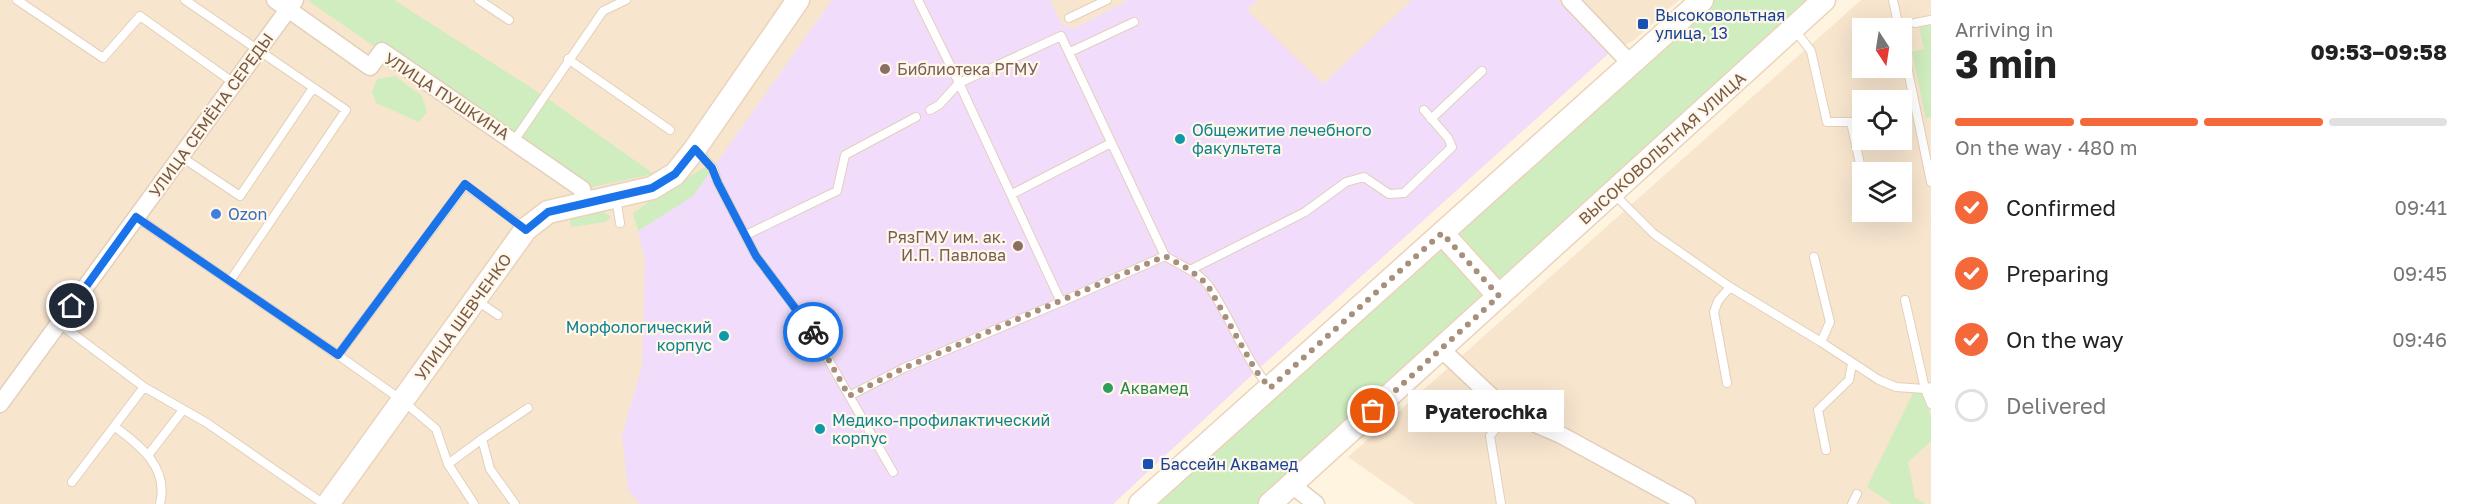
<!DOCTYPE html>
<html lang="en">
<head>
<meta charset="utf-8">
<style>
	:root { --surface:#fff; --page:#f2f2f2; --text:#222; --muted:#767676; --line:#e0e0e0; --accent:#f56839 }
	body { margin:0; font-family:"Golos Text",sans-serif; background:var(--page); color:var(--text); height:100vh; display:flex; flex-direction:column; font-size:22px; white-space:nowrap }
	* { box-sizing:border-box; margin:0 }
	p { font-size:20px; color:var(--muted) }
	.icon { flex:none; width:33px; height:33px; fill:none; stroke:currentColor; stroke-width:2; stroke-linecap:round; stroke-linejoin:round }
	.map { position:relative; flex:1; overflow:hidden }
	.panel { display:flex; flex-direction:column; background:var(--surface); width:540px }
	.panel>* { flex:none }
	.needle { width:39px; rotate:168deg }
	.buttons { position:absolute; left:1852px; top:18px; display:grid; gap:12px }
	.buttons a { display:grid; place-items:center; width:60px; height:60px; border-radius:0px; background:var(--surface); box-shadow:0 6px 24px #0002; font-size:30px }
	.pin { position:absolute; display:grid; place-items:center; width:51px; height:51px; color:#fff; margin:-26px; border:3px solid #fff; border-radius:50%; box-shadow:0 2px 6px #0007 }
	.courier { position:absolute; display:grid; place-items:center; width:60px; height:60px; margin:-30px; border:4px solid #1a73e8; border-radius:50%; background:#fff; color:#222; box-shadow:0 2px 8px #0007 }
	.bubble { position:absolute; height:42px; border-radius:0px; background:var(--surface); box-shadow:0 6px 24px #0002; font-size:20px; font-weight:700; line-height:42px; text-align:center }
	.headline em { font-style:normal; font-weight:700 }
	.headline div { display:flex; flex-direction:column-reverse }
	.headline { display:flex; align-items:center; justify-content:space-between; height:102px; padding:0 24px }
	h1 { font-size:39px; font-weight:700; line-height:45px }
	.bar { display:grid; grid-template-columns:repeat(4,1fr); gap:9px 6px; align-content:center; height:72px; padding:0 24px }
	.bar i { height:8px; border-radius:4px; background:var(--line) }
	.bar .on { background:var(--accent) }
	.bar p { grid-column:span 4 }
	ol { padding:0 24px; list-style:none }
	li { display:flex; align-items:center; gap:18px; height:66px }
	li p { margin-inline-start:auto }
	li .icon { padding:6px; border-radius:50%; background:var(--accent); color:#fff; stroke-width:4 }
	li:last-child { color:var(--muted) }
	li i { width:33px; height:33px; border:3px solid var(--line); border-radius:50% }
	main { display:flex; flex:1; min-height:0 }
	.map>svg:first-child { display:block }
	.residential { fill:#f7e5ce; fill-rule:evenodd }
	.education { fill:#f1ddfb }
	.green { fill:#cfedbe }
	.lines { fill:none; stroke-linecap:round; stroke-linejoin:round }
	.lane-casing { stroke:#e3cfbb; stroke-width:10 }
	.street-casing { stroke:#e3cfbb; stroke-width:19 }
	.secondary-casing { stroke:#ebd3bb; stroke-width:25 }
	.lane { stroke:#fff; stroke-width:8 }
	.street { stroke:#fff; stroke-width:16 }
	.secondary { stroke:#fff; stroke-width:22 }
	.done { stroke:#a78f7b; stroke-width:6; stroke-dasharray:0 10.8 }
	.route { stroke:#1a73e8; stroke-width:8 }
	.transit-dot { fill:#1a4fb4; stroke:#fff7e9; stroke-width:2 }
	.education-dot { fill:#8d6e63; stroke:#fff7e9; stroke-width:2 }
	.culture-dot { fill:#0f9aa8; stroke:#fff7e9; stroke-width:2 }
	.shop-dot { fill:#3f7fe0; stroke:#fff7e9; stroke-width:2 }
	.leisure-dot { fill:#2e9e5b; stroke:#fff7e9; stroke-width:2 }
	.labels { text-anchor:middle; stroke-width:4.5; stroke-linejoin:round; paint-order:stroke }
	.transit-label { font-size:16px; fill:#164399; stroke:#fff7e9; text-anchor:start }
	.education-label { font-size:16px; fill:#785e54; stroke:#fff7e9; text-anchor:start }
	.street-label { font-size:16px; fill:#785945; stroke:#fff7e9 }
	.culture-label { font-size:16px; fill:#0d838f; stroke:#fff7e9; text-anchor:start }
	.shop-label { font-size:16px; fill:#366cbe; stroke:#fff7e9; text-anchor:start }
	.leisure-label { font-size:16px; fill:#27864d; stroke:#fff7e9; text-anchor:start }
</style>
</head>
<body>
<main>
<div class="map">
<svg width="1931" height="504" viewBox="0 0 1931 504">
	<rect width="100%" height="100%" fill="#fef4e0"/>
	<path class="residential" d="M0 0H1679L1634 40 1608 54 1256 371 1113 504H0Z
		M1861 0H1931V504H1415L1348 457ZM1863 28H1902V68H1863ZM1863 100H1902V140H1863ZM1863 172H1902V212H1863Z"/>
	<path class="education" d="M832 0H1050L1061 23 1073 29 1128 0H1258L1247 10 1323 84 1412 0H1557L1608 54 1256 371 1113 504H640L628 490 622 435 642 366 645 261 638 231 693 196Z"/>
	<path class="green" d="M307 0H394L544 96 654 174 582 189Z
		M1711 0H1812L1499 282 1457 242 1455 227Z
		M1931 25V117L1926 119 1912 52 1924 49 1919 28Z
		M395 76 422 96 427 112 419 122 376 103 372 92 377 79Z
		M709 165 713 168 693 196 638 231 633 213 670 187Z
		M601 211 610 216V218L605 222 571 227 569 216Z
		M1443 242 1484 295 1260 504H1151Z
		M1914 391 1923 392 1931 417V441L1908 462 1915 498 1926 504H1892L1867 487Z"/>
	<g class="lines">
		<defs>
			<path id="lane" d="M17 0 103 58 140 16 234 83
				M185 0 346 110 230 281
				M479 0 509 20
				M918 0 959 83 939 105 930 110
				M1893 0 1899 28
				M1069 18 1107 0
				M1915 23 1931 20
				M1794 29 1811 51 1827 122H1851L1863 178
				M1902 42 1931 182
				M1070 52 1134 22
				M568 59 670 130
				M1431 119 1482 71
				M514 141 603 11 626 0
				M695 149 713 168 718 183 756 256 809 326 893 472
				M180 156 240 196 313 88
				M1613 193 1654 234 1730 287 1718 301 1714 312 1727 383
				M1012 194 1111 143
				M616 198 620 223
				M136 217 338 355
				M746 235 837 191 845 155 916 117
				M1814 257 1830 322 1821 342
				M1190 270 1305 212 1346 182 1364 177 1389 194 1404 193 1452 147 1448 138 1424 110
				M1730 287 1821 342 1879 380 1896 387 1925 389 1931 387
				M476 300 498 315
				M1905 300 1925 389 1931 404
				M1061 302 1165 256
				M60 324 144 387 207 423 324 504
				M849 396 904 368 1061 302 959 83 1061 36 1165 256C1179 265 1197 271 1208 285 1231 317 1243 357 1269 386
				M115 427C141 446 169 468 160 504
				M482 439 528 408
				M1826 450 1818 410 1849 380 1852 364
				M149 454 183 410
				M448 464 482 439 490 469 515 504
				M72 482 144 387
				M474 504 448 464 436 429 403 401 338 355 465 185 526 229
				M1501 504 1490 436 1508 412
				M1852 504 1857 494"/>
			<path id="street" d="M275 0 370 67 382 51 582 189 585 202
				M1570 0 1631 64
				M1441 349 1508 412 1561 435 1687 504
				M0 404 295 0
				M1292 485 1316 504"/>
			<path id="secondary" d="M1442 233 1499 296
				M328 504 526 229 548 212 652 188 675 174 695 149 798 0
				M1140 504 1702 0
				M1270 504 1824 0"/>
		</defs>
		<use href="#lane" class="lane-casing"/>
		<use href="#street" class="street-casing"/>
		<use href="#secondary" class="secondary-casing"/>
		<use href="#lane" class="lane"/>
		<use href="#street" class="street"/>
		<use href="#secondary" class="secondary"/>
	</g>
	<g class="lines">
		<path class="done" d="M813 332 849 396 904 368 1165 256 1190 270 1207 284 1256 371 1270 388 1442 233 1499 296 1373 411"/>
		<path class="route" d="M72 306 136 217 338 355 465 184 526 230 548 212 652 188 675 174 695 149 712 168 718 183 756 256 813 332"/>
	</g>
	<g class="transit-dot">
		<rect x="1637" y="18" width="12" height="12" rx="3"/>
		<rect x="1142" y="458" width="12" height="12" rx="3"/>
	</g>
	<g class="education-dot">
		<circle cx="885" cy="69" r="6"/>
		<circle cx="1018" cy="246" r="6"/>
	</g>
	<g class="culture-dot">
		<circle cx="1180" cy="139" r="6"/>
		<circle cx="724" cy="336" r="6"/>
		<circle cx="820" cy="429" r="6"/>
	</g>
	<circle class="shop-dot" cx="216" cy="214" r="6"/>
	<circle class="leisure-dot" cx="1108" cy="388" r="6"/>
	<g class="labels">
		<g class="transit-label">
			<text x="1655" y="21">Высоковольтная<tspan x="1655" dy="18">улица, 13</tspan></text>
			<text x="1160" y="470">Бассейн Аквамед</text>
		</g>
		<g class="education-label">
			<text x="897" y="75">Библиотека РГМУ</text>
			<text x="1006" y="243" text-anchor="end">РязГМУ им. ак.<tspan x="1006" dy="18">И.П. Павлова</tspan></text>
		</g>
		<g class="street-label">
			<text transform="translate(447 96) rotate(33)" y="6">УЛИЦА ПУШКИНА</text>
			<text transform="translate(211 115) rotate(-54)" y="6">УЛИЦА СЕМЁНА СЕРЕДЫ</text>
			<text transform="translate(1662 148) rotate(-42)" y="6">ВЫСОКОВОЛЬТНАЯ УЛИЦА</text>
			<text transform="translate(463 317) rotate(-54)" y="6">УЛИЦА ШЕВЧЕНКО</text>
		</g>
		<g class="culture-label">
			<text x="1192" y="136">Общежитие лечебного<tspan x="1192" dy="18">факультета</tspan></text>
			<text x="712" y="333" text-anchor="end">Морфологический<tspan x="712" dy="18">корпус</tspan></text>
			<text x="832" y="426">Медико-профилактический<tspan x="832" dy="18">корпус</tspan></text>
		</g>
		<g class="shop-label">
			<text x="228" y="220">Ozon</text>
		</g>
		<g class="leisure-label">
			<text x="1120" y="394">Аквамед</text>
		</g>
	</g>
</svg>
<div class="buttons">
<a><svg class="needle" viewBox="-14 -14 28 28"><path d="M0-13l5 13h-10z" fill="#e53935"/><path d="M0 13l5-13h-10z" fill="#767676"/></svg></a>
<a><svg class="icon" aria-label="locate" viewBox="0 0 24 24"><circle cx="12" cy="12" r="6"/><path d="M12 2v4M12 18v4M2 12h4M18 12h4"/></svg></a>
<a><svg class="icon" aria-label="layers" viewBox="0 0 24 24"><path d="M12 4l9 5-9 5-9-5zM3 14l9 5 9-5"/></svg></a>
</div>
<div class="pin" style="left:1373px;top:411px;background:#ea580c"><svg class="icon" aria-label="bag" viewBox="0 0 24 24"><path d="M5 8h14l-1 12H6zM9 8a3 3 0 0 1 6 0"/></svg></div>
<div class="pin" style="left:72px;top:306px;background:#1f2937"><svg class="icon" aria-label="home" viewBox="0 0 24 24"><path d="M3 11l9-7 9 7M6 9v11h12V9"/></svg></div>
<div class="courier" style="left:813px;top:332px"><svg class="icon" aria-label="bike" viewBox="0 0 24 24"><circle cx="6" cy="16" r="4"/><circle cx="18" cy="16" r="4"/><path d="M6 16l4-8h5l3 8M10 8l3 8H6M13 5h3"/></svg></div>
<div class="bubble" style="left:1408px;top:390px;width:156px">Pyaterochka</div>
</div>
<section class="panel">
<div class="headline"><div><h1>3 min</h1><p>Arriving in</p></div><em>09:53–09:58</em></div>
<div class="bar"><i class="on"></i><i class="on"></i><i class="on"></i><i></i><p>On the way · 480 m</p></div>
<ol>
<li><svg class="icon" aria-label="check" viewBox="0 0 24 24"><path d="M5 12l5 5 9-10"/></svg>Confirmed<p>09:41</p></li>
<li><svg class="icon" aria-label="check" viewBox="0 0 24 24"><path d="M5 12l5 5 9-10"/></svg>Preparing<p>09:45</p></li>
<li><svg class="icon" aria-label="check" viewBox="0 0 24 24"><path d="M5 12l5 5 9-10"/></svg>On the way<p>09:46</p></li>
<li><i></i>Delivered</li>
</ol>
</section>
</main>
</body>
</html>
